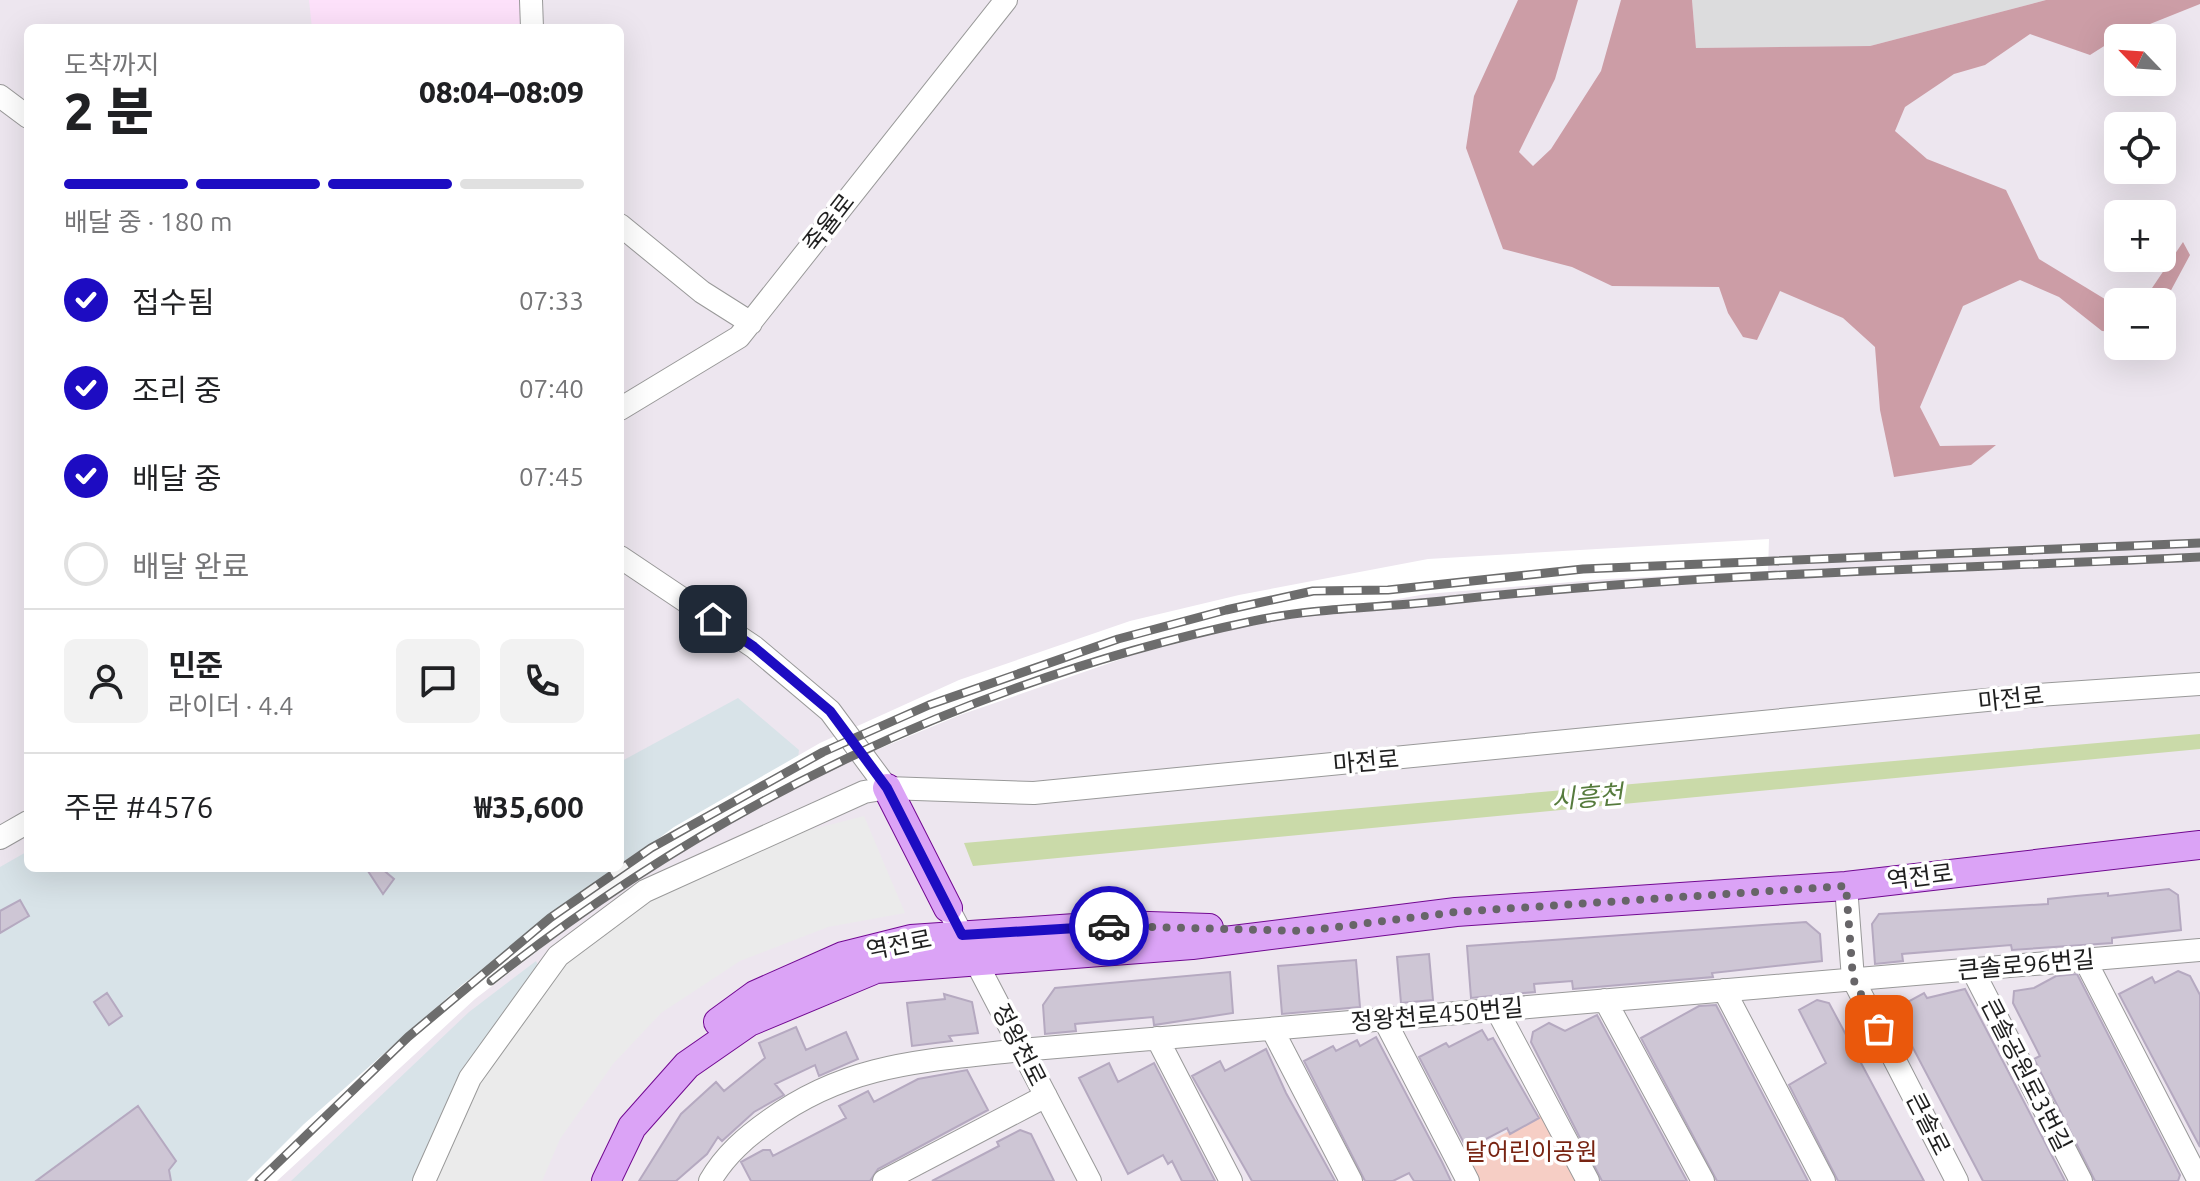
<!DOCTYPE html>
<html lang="ko">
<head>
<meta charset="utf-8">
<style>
	:root { --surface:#fff; --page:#f2f2f2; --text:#202124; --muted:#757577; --line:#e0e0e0; --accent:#1d0cc2 }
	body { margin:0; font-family:Ubuntu,"Noto Sans KR",sans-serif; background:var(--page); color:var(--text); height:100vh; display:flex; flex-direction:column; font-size:30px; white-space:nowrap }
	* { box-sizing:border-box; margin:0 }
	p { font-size:26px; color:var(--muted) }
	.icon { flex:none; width:44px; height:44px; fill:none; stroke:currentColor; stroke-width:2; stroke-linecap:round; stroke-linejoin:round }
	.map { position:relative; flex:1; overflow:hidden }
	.details { position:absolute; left:24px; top:24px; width:600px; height:848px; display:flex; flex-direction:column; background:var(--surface); border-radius:12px; box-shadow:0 8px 32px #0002 }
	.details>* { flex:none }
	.needle { width:52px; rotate:295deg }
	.fabs { position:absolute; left:2104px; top:24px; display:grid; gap:16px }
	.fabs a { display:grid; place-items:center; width:72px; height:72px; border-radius:12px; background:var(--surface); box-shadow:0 8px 32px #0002; font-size:40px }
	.pin { position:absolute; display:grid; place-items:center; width:68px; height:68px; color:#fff; margin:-34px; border-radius:16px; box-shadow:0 4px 12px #0006 }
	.courier { position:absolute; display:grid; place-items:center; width:80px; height:80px; margin:-40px; border:6px solid #1d0cc2; border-radius:50%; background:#fff; color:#222; box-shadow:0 2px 10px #0007 }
	.overview em { font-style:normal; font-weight:800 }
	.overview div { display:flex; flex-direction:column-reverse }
	.overview { display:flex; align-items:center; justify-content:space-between; height:136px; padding:0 40px }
	h1 { font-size:52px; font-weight:800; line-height:60px }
	.bar { display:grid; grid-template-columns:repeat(4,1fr); gap:12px 8px; align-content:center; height:96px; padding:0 40px }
	.bar i { height:10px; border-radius:6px; background:var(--line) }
	.bar .active { background:var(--accent) }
	.bar p { grid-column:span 4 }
	.line { display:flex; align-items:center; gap:20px; padding:0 40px; border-top:2px solid var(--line) }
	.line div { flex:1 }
	.round { display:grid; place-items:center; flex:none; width:84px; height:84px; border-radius:12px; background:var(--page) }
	ol { padding:0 40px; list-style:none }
	li { display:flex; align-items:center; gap:24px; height:88px }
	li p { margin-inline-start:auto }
	li .icon { padding:8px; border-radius:50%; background:var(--accent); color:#fff; stroke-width:4 }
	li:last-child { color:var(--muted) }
	li i { width:44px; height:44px; border:4px solid var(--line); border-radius:50% }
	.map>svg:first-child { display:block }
	.residential { fill:#dcdcdd }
	.industrial { fill:#d8e3e8 }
	.education { fill:#fde1fa }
	.forest { fill:#cc9da6 }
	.park { fill:#f6cec5 }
	.parking { fill:#ebebeb }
	.water { fill:#cadaa9 }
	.pier { fill:#fff }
	.building { fill:#cec6d5; stroke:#b5a9c0; stroke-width:2 }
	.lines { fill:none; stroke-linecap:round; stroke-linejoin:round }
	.minor-casing { stroke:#999; stroke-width:24 }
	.major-casing { stroke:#710991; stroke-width:30 }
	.minor { stroke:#fff; stroke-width:22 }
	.major { stroke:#dba3f6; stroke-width:28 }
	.rail-casing { stroke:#6d6d6d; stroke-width:9 }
	.rail { stroke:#fff; stroke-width:6; stroke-dasharray:18; stroke-linecap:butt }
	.done { stroke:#676568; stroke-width:8; stroke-dasharray:0 14.4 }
	.route { stroke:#1d0cc2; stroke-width:10 }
	.labels { text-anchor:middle; stroke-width:7; stroke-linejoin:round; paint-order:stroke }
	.street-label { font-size:24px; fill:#1f1f1f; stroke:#fff }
	.park-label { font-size:24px; fill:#782412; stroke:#fff }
	.water-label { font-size:26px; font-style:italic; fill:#567b3d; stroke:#fff }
</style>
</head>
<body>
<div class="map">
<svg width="2200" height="1181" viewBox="0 0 2200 1181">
	<rect width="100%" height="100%" fill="#ede6ef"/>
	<path class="residential" d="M1692 0H2046L1870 46 1696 48Z"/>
	<path class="industrial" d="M738 698 799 750 796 775 501 961 267 1181H0V867L28 851V868H620V762Z
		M536 961 547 984 476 1082 436 1181H291L469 1012Z"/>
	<path class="education" d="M309 0H522L524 28H312Z"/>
	<path class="forest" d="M1518 0H1578L1555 79 1519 152 1533 166 1551 149 1601 71 1621 0H1692L1696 48 1870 46 2046 0H2200V4L2120 36 2090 55 2030 34 1985 65 1954 74 1905 107 1895 131 1927 159 2006 190 2039 259 2118 307V332L2102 331 2059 297 2020 280 1963 306 1920 407 1940 446 1996 445 1971 465 1894 477 1880 410 1875 347 1843 318 1780 291 1757 340 1743 337 1728 313 1719 287 1612 286 1572 267 1503 249 1466 148 1474 96Z
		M2183 242 2190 255 2162 307V302H2134L2150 291Z"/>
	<path class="park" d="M1544 1113 1579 1181H1479L1465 1154Z"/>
	<path class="parking" d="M864 816 905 913 828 927 740 961 661 1013 613 1064 560 1139 542 1181H436L476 1082 531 1001 596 934 654 894 782 837Z"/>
	<path class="water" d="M2200 734V749L973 866 964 843Z"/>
	<path class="pier" d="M1769 539 1768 571 1607 579 1426 594 1240 627 1133 655 960 715 826 771 688 847 578 920 475 999 277 1181H247L304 1124 463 984 674 827 820 743 959 680 1130 621 1239 595 1428 559Z"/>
	<path class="building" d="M366 868H381L394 879 383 894Z
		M2169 889 2178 895 2181 930 2112 938V943L2012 950 2011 945 1902 954 1903 961 1875 964 1872 924 1879 914 2048 904V899L2076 896 2108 893V896Z
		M20 900 29 916 0 933V911Z
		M1806 922 1820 934 1822 961 1712 973 1713 977 1573 989 1572 981 1534 984 1535 992 1471 998 1467 946Z
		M1429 954 1433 1000 1401 1003 1397 957Z
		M1356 960 1360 1007 1282 1014 1278 966Z
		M2178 971 2190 976 2200 995V1147L2119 994 2152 977 2155 983Z
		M1230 972 1233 1013 1154 1025 1153 1017 1075 1024 1076 1031 1045 1034 1043 1005 1055 988Z
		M2077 974 2180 1175 2178 1181H2095L2034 1059 2040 1056 2013 1003 2014 991 2034 988 2056 976Z
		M1965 989 2007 1069 2065 1181H1983L1893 1010 1924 993 1927 998Z
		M107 993 122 1016 109 1025 94 1002Z
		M944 994 972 1002 978 1033 949 1036 952 1041 912 1046 907 1003 945 999Z
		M1817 1000 1829 1003 1924 1181H1838L1789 1085 1826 1063 1799 1010Z
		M1716 1005 1808 1181H1717L1641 1038 1699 1006Z
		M1597 1015 1687 1181H1602L1531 1042 1533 1032 1549 1023 1565 1031Z
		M796 1027 806 1050 846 1032 858 1059 819 1076 815 1065 775 1084 784 1095 754 1112 722 1141 718 1137 707 1154 676 1181H639L681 1114 716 1082 724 1091 765 1058 759 1043Z
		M1482 1030 1488 1040 1493 1038 1539 1118 1510 1134 1507 1128 1467 1149 1419 1057 1446 1043 1449 1047Z
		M1376 1037 1442 1162 1451 1181H1414L1409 1173 1393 1181H1365L1304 1061 1333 1046 1336 1051 1357 1040 1360 1046Z
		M1266 1049 1286 1093 1335 1181H1252L1192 1076 1220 1061 1225 1071Z
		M1109 1063 1118 1082 1154 1063 1215 1181H1182L1172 1161 1168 1164 1163 1155 1128 1174 1079 1078Z
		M967 1070 988 1110 878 1169 870 1181H751L741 1162 763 1150H770L773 1156 846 1118 839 1106 868 1091 874 1102 918 1079Z
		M138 1106 176 1161 169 1170 171 1181H36Z
		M1020 1130 1031 1134 1054 1181H932L999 1146 997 1142Z"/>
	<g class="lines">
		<defs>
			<path id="minor" d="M531 0 532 28
				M0 96 28 117
				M620 225 702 292 751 323
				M620 409 739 337 1006 0
				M620 557 754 647 830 711 887 788
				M0 838 28 822
				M1846 886 1853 979 1957 1181
				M948 908 1090 1181
				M2085 960 2199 1181
				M1972 969 2081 1181
				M1724 990 1824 1181
				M1605 1000 1703 1181
				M1497 1010 1588 1181
				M1384 1019 1468 1181
				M1272 1029 1351 1181
				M1157 1038 1231 1181
				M424 1181 470 1078 558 956 645 891 864 792 887 788 1034 793 2038 695 2200 684
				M710 1181C725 1155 746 1137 770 1120 850 1062 927 1061 1021 1050L2200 950
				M884 1181 1046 1096"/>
			<path id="major" d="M887 788 948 908
				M718 1022 755 995 843 956 911 939 1119 925 1209 928
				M606 1181 632 1127 687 1065 749 1022 876 969 1192 945 1456 912 1846 886 2200 845"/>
		</defs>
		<use href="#minor" class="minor-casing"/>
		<use href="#major" class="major-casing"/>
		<use href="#minor" class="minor"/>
		<use href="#major" class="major"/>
		<defs>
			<path id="rail" d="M491 981C714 804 975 679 1253 621 1318 607 1384 608 1451 600 1699 573 1950 569 2200 557
				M259 1181 408 1037 550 918 651 848 823 752 929 705 1118 639 1226 610 1313 591 1388 590 1583 569 2200 543"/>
		</defs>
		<use href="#rail" class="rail-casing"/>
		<use href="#rail" class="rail"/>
	</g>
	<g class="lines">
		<path class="done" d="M1109 926 1305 931 1456 912 1846 886 1853 979 1879 1029"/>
		<path class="route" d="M713 619 754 647 830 711 887 788 962 935 1109 926"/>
	</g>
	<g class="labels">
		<g class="street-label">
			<text transform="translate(829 223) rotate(-52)" y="8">죽율로</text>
			<text transform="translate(2011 699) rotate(-6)" y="8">마전로</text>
			<text transform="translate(1366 762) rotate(-5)" y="8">마전로</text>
			<text transform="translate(1920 877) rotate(-7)" y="8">역전로</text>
			<text transform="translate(899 945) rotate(-11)" y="8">역전로</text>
			<text transform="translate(2026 965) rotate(-5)" y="8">큰솔로96번길</text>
			<text transform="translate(1437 1015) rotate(-5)" y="8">정왕천로450번길</text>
			<text transform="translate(1019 1045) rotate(63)" y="8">정왕천로</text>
			<text transform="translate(2026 1075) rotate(63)" y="8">큰솔공원로3번길</text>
			<text transform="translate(1928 1124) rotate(63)" y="8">큰솔로</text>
		</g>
		<g class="park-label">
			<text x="1531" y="1160">달어린이공원</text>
		</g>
		<g class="water-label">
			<text transform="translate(1587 797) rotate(-5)" y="9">시흥천</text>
		</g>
	</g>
</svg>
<div class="fabs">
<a><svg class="needle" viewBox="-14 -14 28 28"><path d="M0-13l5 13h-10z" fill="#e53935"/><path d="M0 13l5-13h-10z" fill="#757577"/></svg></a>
<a><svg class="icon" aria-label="locate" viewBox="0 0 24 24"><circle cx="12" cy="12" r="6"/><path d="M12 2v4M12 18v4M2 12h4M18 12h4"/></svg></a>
<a>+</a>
<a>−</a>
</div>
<div class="pin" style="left:1879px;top:1029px;background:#ea580c"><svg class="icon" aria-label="bag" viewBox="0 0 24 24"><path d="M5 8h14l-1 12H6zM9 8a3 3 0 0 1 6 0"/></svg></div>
<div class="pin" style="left:713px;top:619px;background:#1f2937"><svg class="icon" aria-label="home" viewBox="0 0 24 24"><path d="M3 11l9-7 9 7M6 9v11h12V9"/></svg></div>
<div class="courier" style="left:1109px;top:926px"><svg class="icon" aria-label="car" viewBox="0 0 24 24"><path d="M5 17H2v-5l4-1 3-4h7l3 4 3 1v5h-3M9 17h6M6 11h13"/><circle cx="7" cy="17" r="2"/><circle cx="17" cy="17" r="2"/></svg></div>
<section class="details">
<div class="overview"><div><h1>2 분</h1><p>도착까지</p></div><em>08:04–08:09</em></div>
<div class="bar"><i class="active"></i><i class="active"></i><i class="active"></i><i></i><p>배달 중 · 180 m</p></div>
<ol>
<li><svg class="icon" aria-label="check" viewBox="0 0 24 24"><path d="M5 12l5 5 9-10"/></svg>접수됨<p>07:33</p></li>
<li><svg class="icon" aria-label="check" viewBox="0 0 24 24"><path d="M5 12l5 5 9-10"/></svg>조리 중<p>07:40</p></li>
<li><svg class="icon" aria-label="check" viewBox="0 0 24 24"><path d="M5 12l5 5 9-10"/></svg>배달 중<p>07:45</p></li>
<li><i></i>배달 완료</li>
</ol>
<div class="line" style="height:144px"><a class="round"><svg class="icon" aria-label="person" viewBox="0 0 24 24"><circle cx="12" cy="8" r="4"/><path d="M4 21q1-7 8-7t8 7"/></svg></a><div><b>민준</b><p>라이더 · 4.4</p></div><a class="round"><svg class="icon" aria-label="chat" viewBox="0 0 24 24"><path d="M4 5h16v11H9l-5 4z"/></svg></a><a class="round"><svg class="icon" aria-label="phone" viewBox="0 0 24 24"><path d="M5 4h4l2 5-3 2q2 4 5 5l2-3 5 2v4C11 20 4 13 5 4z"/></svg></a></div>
<div class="line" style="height:104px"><div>주문 #4576</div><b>₩35,600</b></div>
</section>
</div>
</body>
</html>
